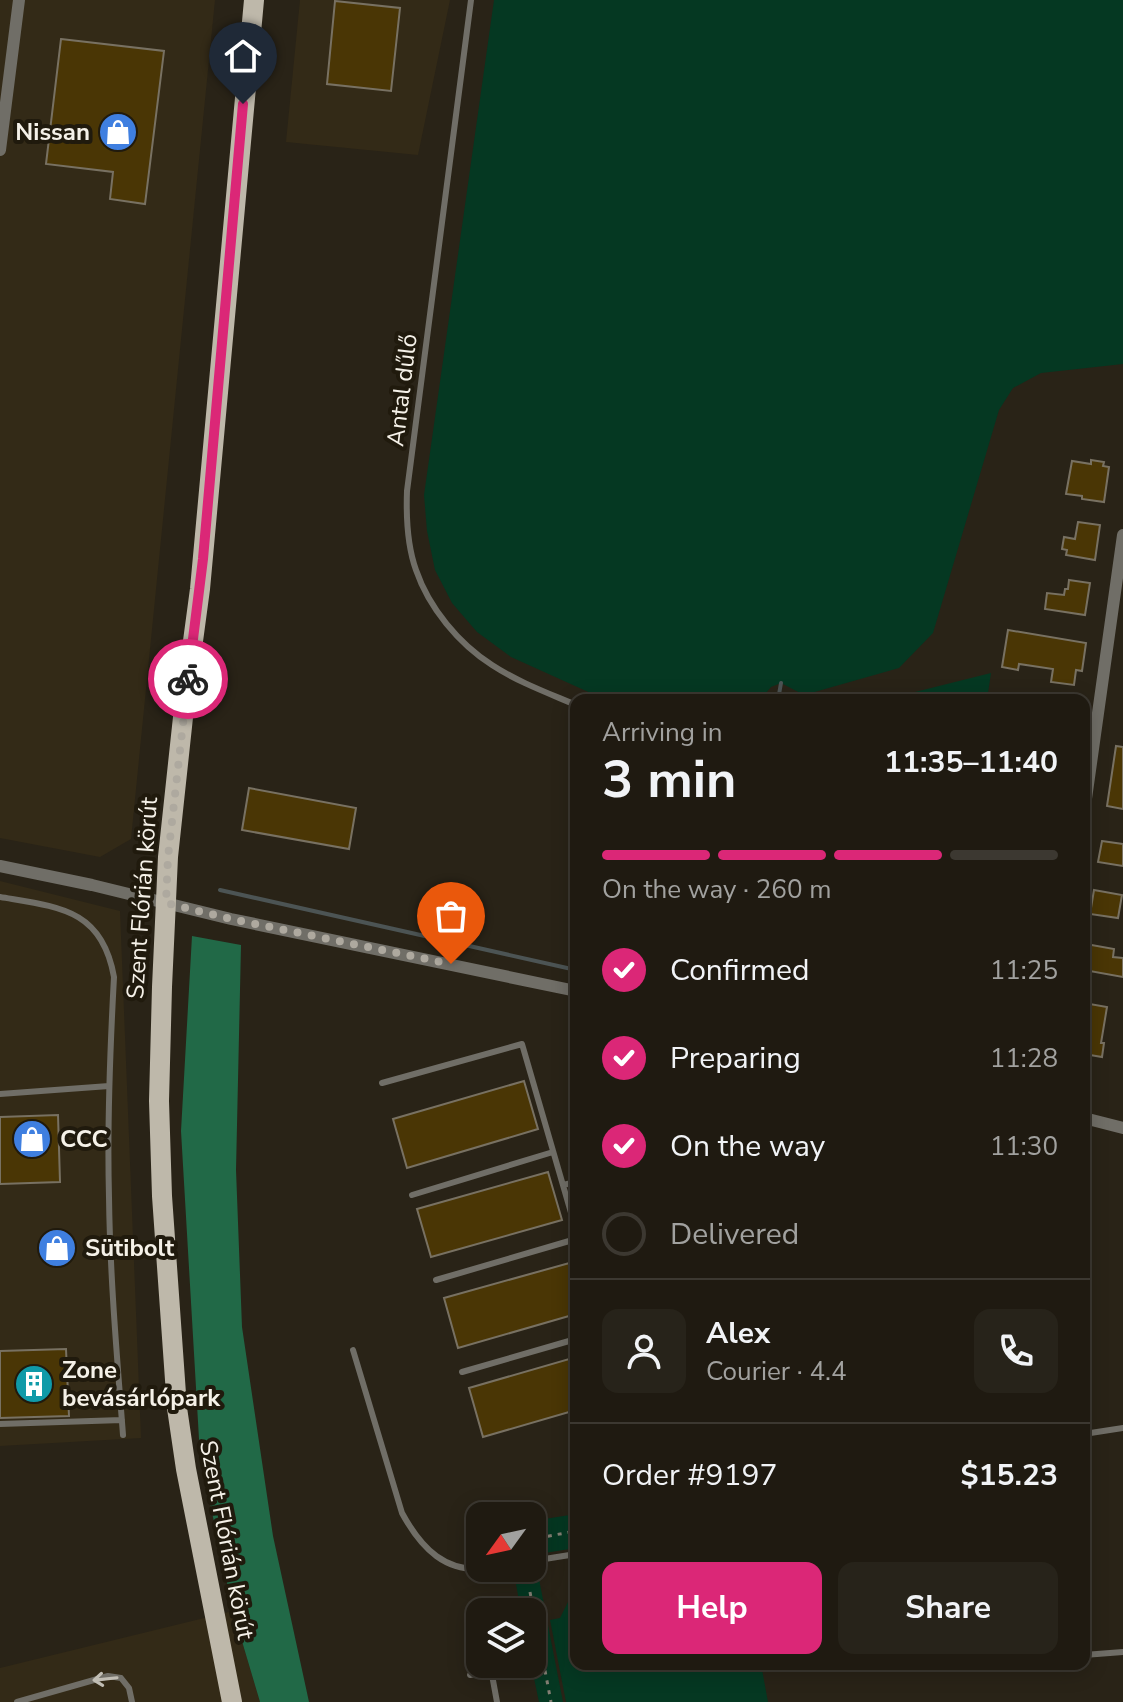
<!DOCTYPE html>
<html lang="en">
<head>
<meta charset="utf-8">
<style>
	:root { --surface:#1f1a11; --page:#27231a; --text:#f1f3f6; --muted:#a1a19f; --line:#3c3831; --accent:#db2777 }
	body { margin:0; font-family:"Nunito Sans",sans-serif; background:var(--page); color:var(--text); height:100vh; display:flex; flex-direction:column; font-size:30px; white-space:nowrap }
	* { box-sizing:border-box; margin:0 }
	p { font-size:26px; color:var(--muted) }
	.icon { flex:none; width:44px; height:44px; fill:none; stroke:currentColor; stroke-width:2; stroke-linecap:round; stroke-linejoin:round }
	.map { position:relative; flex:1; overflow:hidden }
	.panel { position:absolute; left:570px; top:694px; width:520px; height:976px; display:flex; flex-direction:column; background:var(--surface); border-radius:16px; box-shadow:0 4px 20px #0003,0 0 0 2px var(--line) }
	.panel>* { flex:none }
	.needle { width:52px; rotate:237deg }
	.fabs { position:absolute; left:466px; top:1502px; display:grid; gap:16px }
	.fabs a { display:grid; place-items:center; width:80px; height:80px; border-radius:16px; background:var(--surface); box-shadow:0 4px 20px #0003,0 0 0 2px var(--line); font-size:40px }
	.pin { position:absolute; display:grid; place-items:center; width:68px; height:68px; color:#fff; margin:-82px -34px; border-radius:50% 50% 50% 0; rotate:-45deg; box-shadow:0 0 8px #0007 }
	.pin .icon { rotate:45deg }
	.courier { position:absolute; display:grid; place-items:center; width:80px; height:80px; margin:-40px; border:6px solid #db2777; border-radius:50%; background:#fff; color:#222; box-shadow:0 2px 10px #0007 }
	.headline em { font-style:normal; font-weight:700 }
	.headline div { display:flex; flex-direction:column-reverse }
	.headline { display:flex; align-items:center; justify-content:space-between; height:136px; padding:0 32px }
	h1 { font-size:52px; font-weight:700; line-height:60px }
	.bar { display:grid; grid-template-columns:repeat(4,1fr); gap:12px 8px; align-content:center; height:96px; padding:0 32px }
	.bar i { height:10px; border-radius:6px; background:var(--line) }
	.bar .current { background:var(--accent) }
	.bar p { grid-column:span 4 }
	.line { display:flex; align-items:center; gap:20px; padding:0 32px; border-top:2px solid var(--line) }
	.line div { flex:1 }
	.round { display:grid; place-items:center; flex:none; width:84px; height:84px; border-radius:16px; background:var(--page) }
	ol { padding:0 32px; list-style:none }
	li { display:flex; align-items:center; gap:24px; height:88px }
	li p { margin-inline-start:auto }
	li .icon { padding:8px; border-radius:50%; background:var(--accent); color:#fff; stroke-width:4 }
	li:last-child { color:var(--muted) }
	li i { width:44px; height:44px; border:4px solid var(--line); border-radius:50% }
	.button { display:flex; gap:16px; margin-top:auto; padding:16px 32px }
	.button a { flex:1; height:92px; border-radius:16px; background:var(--accent); color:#fff; font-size:32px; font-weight:700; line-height:92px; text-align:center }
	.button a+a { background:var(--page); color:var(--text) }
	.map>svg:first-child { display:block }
	.built { fill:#332a17 }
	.green { fill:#053822 }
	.forest { fill:#216947 }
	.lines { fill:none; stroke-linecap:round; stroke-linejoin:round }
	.stream { stroke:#4c5454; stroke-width:4 }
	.building { fill:#4a3605; stroke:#787162; stroke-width:2 }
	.path { stroke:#858075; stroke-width:3; stroke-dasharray:4 6; stroke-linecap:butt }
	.lane { stroke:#706e67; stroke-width:6 }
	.street { stroke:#706e67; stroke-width:12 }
	.primary { stroke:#beb8aa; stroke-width:20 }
	.oneway { stroke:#c0bdb4 }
	.done { stroke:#aea99f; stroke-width:8; stroke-dasharray:0 14.4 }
	.route { stroke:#db2777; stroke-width:10 }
	.labels { text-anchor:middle; stroke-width:8; stroke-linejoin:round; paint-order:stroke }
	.poi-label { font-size:24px; font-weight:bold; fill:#f5f1e8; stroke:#201a0d; text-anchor:start }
	.street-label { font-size:24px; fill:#f5f1e8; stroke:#201a0d }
</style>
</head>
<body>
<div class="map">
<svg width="1123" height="1702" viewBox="0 0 1123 1702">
	<rect width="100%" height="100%" fill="#292317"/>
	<path class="built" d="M0 0H215L131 839 100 857 0 838Z
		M300 0H450L418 155 286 142Z
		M0 881 120 911 141 1438 0 1446Z
		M233 1611 260 1702H0V1668Z"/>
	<path class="green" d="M494 0H1123V364L1041 373 1013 388 999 410 933 633 899 668 804 695 781 683 771 687 761 699 751 700H670L595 695 511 657 477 632 452 603 435 570 427 531 424 495Z
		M991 673 987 700H883Z
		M576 1514V1548L532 1555V1521Z
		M539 1579 563 1702H539L531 1664 532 1612H521L516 1584Z
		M576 1586V1664H761L768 1702H566L550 1620 560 1618Z"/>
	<path class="forest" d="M192 936 241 945 236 1170 242 1327 273 1536 309 1702H260L233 1611 200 1456 181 1131Z"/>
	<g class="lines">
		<path class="stream" d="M778 700 781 683
			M220 890 576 970"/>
	</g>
	<path class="building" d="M335 1 400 8 391 91 327 84Z
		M61 39 164 51 145 204 110 199 113 172 46 164Z
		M1091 460 1104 462 1103 466 1109 467 1104 502 1082 499V496L1066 494 1072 461 1091 464Z
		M1078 522 1100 525 1095 560 1066 555 1067 550 1062 549 1064 537 1075 539Z
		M1069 580 1090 583 1085 615 1045 609 1047 593 1064 595 1065 589H1068Z
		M1008 630 1086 643 1082 671 1076 670 1074 685 1051 682 1053 669 1019 664 1018 670 1002 667Z
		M1116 746 1123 747V809L1107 806Z
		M249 788 356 808 349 849 242 830Z
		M1102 841 1123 844V866L1098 862Z
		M1094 890 1122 895 1118 918 1090 914Z
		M1086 944 1114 949 1113 957 1123 958V977L1084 970Z
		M1084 1003 1107 1007 1101 1043H1104L1102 1057 1084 1054Z
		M524 1081 538 1129 407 1168 393 1119Z
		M58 1115 60 1182 0 1184V1117Z
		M548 1172 562 1220 431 1257 417 1209Z
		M573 1262 576 1272V1314L458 1348 444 1298Z
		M66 1349 69 1416 0 1418V1351Z
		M576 1357V1410L483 1437 469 1388Z"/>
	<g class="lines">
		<path class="path" d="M538 1538 576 1531
			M530 1592 551 1702"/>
		<path class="lane" d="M471 0 407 491C406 518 407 545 416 570 429 608 459 644 492 665 518 682 548 693 576 705
			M0 897C59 907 102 909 114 977 110 1050 107 1124 109 1197 110 1277 117 1356 123 1435
			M382 1083 522 1044 576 1230
			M0 1094 109 1086
			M563 1185 576 1182
			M412 1195 553 1152
			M436 1280 576 1239
			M353 1350 402 1513C421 1548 446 1575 490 1568
			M462 1372 576 1339
			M0 1424 122 1420
			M1084 1434 1123 1428
			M532 1561 576 1554
			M1084 1655 1123 1652
			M490 1664 497 1702
			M470 1675 492 1671
			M17 1702 108 1676 121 1678 129 1688 132 1702"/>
		<path class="street" d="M0 150 19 0
			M1084 813 1123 535
			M0 866 92 885 231 919 576 991
			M1084 1118 1123 1128"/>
		<path class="primary" d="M232 1702 186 1469 177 1408 162 1196 159 1101 162 987 168 857 184 708 200 589 254 0"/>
	</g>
	<defs><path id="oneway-shaft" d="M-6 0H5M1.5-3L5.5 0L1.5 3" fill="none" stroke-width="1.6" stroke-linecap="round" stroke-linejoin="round" transform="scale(2)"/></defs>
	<use class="oneway" href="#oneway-shaft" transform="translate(105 1679) rotate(174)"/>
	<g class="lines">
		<path class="done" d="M188 679 168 857 166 903 231 919 451 964"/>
		<path class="route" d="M188 679 203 559 243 104"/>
	</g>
	<defs>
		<symbol id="shop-disc" viewBox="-11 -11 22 22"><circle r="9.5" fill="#3f7fe0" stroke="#201a0d"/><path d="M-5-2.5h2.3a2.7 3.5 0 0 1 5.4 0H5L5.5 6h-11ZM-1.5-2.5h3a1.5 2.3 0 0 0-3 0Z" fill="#fff"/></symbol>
		<symbol id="building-disc" viewBox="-11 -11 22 22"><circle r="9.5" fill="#0f9aa8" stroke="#201a0d"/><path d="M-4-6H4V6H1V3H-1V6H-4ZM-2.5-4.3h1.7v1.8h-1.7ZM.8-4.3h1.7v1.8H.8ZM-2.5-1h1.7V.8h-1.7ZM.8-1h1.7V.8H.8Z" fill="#fff"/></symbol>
	</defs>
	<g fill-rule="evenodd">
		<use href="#shop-disc" x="96" y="110" width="44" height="44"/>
		<use href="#shop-disc" x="10" y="1117" width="44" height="44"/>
		<use href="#shop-disc" x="35" y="1226" width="44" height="44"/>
		<use href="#building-disc" x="12" y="1362" width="44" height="44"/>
	</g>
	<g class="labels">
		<g class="poi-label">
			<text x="90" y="140" text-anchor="end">Nissan</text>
			<text x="60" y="1147">CCC</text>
			<text x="85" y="1256">Sütibolt</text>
			<text x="62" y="1378">Zone<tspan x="62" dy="28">bevásárlópark</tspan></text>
		</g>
		<g class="street-label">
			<text transform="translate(402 390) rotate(-83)" y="8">Antal dűlő</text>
			<text transform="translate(142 898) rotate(-86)" y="8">Szent Flórián körút</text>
			<text transform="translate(227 1540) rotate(79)" y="8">Szent Flórián körút</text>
		</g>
	</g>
</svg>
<div class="fabs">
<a><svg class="needle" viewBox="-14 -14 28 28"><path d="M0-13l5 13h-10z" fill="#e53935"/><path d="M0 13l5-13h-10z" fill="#a1a19f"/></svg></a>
<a><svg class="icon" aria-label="layers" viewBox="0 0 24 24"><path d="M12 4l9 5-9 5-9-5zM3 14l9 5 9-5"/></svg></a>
</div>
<div class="pin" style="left:451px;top:964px;background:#ea580c"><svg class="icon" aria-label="bag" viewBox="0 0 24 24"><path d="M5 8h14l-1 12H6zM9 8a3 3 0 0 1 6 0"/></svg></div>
<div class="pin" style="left:243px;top:104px;background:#1f2937"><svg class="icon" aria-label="home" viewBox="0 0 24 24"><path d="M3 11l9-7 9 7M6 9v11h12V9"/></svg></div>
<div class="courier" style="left:188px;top:679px"><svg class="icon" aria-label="bike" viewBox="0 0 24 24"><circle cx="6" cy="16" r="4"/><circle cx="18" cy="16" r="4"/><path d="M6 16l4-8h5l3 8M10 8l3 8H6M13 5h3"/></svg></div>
<section class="panel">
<div class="headline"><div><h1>3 min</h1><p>Arriving in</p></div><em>11:35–11:40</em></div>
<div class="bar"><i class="current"></i><i class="current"></i><i class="current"></i><i></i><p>On the way · 260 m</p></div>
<ol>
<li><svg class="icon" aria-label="check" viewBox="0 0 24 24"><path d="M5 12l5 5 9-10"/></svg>Confirmed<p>11:25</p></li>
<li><svg class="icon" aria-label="check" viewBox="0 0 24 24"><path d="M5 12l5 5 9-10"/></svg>Preparing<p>11:28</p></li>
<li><svg class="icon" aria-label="check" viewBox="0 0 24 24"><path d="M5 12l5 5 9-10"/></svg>On the way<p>11:30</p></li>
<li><i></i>Delivered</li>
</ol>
<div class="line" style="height:144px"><a class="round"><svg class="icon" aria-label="person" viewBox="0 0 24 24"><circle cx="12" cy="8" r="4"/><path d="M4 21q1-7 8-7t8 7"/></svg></a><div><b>Alex</b><p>Courier · 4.4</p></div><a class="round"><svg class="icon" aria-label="phone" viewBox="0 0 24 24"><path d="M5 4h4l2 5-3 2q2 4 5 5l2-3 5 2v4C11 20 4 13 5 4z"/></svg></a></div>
<div class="line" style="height:104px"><div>Order #9197</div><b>$15.23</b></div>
<div class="button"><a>Help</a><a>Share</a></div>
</section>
</div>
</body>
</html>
